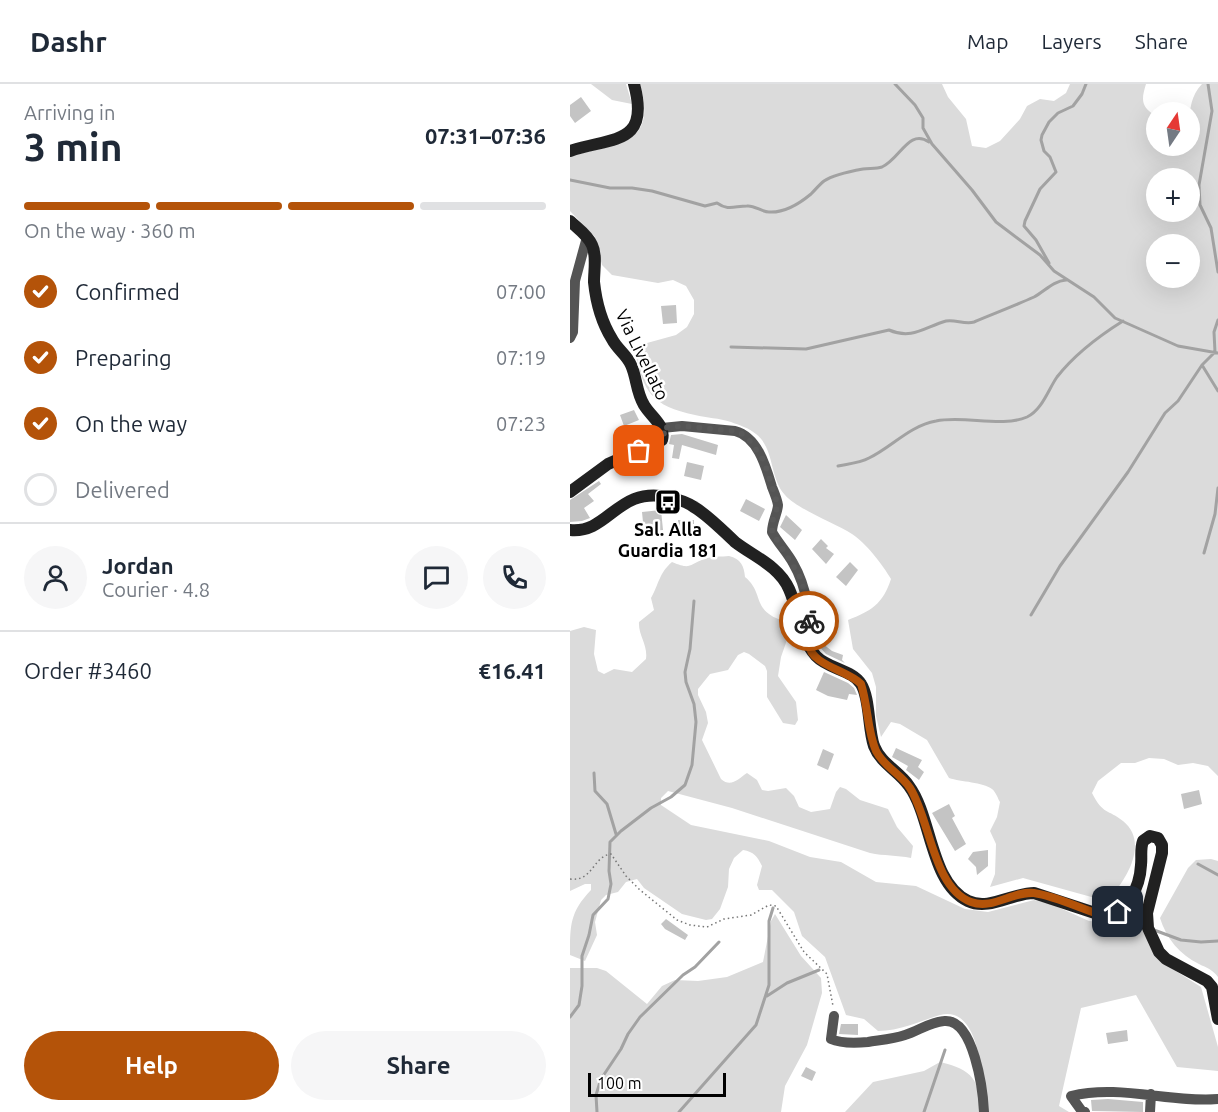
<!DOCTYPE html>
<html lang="en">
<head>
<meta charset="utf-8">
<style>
	:root { --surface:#fff; --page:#f6f6f7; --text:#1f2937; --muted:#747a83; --line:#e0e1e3; --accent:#b45309 }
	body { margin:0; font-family:Ubuntu,sans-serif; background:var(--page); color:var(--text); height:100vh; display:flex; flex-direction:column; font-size:22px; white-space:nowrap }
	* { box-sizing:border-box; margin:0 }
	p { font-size:20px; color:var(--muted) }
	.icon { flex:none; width:33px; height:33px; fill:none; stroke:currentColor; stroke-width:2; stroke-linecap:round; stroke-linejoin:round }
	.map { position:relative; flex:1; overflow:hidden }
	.panel { display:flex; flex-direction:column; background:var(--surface); width:570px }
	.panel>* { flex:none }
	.needle { width:39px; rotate:13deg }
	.controls { position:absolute; left:576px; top:18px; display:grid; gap:12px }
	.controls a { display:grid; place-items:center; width:54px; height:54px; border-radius:50%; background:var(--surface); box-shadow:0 6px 24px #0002; font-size:30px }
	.scale { position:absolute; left:18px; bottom:15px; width:138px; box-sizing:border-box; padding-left:6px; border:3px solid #000; border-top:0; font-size:16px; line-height:21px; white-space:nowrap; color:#000; -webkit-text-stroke:4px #fff; paint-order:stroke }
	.pin { position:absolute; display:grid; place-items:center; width:51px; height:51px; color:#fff; margin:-26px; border-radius:12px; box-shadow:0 3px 9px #0006 }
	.courier { position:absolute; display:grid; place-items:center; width:60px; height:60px; margin:-30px; border:4px solid #b45309; border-radius:50%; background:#fff; color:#222; box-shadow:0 2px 8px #0007 }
	.overview em { font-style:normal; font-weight:600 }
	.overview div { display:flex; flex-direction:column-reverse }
	.overview { display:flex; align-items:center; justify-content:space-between; height:102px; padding:0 24px }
	h1 { font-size:39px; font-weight:600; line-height:45px }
	.bar { display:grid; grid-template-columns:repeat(4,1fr); gap:9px 6px; align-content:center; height:72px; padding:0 24px }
	.bar i { height:8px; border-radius:4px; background:var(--line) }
	.bar .active { background:var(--accent) }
	.bar p { grid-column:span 4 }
	.line { display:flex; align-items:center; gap:15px; padding:0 24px; border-top:2px solid var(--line) }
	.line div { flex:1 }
	.round { display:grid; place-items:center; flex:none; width:63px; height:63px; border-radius:32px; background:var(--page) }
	ol { padding:0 24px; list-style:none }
	li { display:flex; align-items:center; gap:18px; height:66px }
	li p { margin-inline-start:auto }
	li .icon { padding:6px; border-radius:50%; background:var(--accent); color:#fff; stroke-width:4 }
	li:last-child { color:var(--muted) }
	li i { width:33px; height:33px; border:3px solid var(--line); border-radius:50% }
	.primary-button { display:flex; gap:12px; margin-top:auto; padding:12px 24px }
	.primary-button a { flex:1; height:69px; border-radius:36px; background:var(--accent); color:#fff; font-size:24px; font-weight:600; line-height:69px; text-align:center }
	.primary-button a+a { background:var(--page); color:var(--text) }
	header { display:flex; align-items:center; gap:36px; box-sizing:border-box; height:84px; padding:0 30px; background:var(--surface); border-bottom:2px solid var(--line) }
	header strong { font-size:28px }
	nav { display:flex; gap:33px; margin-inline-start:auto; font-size:21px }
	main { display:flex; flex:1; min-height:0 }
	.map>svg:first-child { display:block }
	.green { fill:#dbdbdb; fill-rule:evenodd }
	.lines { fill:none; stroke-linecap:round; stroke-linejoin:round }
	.stream { stroke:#a2a2a2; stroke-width:3 }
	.building { fill:#c4c4c4 }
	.path { stroke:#767676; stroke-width:1.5; stroke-dasharray:1.5 3; stroke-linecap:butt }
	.street { stroke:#545454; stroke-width:10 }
	.secondary { stroke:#212121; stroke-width:12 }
	.done { stroke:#595959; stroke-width:6; stroke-dasharray:0 10.8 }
	.route { stroke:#b45309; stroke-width:8 }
	.labels { text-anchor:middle; stroke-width:5; stroke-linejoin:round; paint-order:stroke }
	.street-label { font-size:18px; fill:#000; stroke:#fff }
	.poi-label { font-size:18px; font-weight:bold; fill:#000; stroke:#fff }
</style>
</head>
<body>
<header>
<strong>Dashr</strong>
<nav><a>Map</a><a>Layers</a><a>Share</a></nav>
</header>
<main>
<section class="panel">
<div class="overview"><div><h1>3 min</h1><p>Arriving in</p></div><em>07:31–07:36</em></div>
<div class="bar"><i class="active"></i><i class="active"></i><i class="active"></i><i></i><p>On the way · 360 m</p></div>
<ol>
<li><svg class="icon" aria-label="check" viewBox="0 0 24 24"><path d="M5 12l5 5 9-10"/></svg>Confirmed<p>07:00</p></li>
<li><svg class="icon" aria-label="check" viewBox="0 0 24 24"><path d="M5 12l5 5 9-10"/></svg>Preparing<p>07:19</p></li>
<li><svg class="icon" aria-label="check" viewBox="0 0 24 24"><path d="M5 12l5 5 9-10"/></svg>On the way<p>07:23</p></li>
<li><i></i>Delivered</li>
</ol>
<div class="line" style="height:108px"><a class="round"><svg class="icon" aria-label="person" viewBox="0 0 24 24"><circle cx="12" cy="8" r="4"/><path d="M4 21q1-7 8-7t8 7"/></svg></a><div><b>Jordan</b><p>Courier · 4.8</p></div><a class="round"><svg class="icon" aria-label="chat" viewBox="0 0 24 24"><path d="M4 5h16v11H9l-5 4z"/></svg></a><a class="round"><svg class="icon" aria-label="phone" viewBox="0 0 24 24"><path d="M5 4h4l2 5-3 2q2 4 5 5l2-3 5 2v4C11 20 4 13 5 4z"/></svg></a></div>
<div class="line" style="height:78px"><div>Order #3460</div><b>€16.41</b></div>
<div class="primary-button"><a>Help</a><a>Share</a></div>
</section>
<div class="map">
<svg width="648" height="1028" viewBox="0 0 648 1028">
	<rect width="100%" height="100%" fill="#fff"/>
	<path class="green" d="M21 0H56L62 20 42 16Z
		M70 0H372L378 13 396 35 402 62 416 64 430 57 450 35 457 22 470 15 484 17 496 9 500 0H576C571 16 571 23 586 32V62H620C620 38 616 17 632 0H648V692L638 682 623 679 608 681 594 675 579 674 565 679H551L528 697 522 709C533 731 538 725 553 737 579 758 557 795 540 813L525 814 453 794 420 803 425 790 426 760 420 747 427 733 430 718C428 715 426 708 422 705 413 698 391 698 379 694L357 656 330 640 321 638 311 653 306 632V603L302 589 283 565 278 536C301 527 313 520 321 495 313 481 295 458 282 450 265 439 227 425 215 411 199 393 205 365 186 350 179 344 169 341 161 338 149 334 137 334 125 331 82 322 73 308 65 267L77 259 106 251 117 243 124 230V216L116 202 103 196 88 199 42 191 32 181 25 153 0 127V73C46 58 88 64 70 0ZM586 94H620V128H586ZM586 160H620V194H586Z
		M159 472C171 475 174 482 175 493 191 506 185 520 199 530 204 534 211 536 218 538L219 550 211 573 208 592 226 618 228 636 225 641 213 639 197 613V587L195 582 179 570 174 568 168 571 158 586 140 590 128 605V611L136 628 138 639 132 656 151 695C161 704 168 695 177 689L187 696 192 706 198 707 216 704 224 712 229 723 241 728 260 725 266 708 270 703 276 705 290 716 318 725 327 743 343 762 341 774C327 771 314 772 300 769L162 724 98 707 91 714V721L121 741 199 757 240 773 271 778 306 798 346 802 395 825 418 828 464 816 481 820 519 837 569 841 590 877 631 903 648 963V987L607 983 566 911 511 924 489 1022 499 1028H416C413 1003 412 920 370 931 349 937 331 947 308 947L294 935 276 931 255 873 232 852 224 828 202 806H189L187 801 192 782C187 772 184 768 173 766L164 774 159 785 158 803 150 825 142 835 136 836 112 830 74 804 67 795 56 798 48 808 36 811 31 816 25 838 27 851 15 877 0 871C0 841 0 828 21 806V800H15L0 807V547L14 543 26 546 24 570 28 587 34 590 44 585 62 588 76 575C78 561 68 551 69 538L84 526 81 514C89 500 89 489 102 478 121 486 118 481 134 475 141 472 152 473 159 472Z
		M641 775 648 777V893C642 885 637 884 629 880 610 871 596 854 590 834L618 784 626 776Z
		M205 830 231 872 251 894 252 909 237 961 215 1002 211 1028H0V884H27L36 887 77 920 92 902 105 896 128 897 157 893 193 878 201 837Z
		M370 978C403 986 409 995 411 1028H275L303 998 354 987Z"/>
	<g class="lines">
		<path class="stream" d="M325 0 345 21 353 34V44L362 60 402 106 426 138 470 171 484 187 524 213 545 234 608 262 648 269
			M638 0 642 27 629 101 630 121 641 144 648 188
			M0 96 40 104H62L82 107 135 122 147 119C158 127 165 122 177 122 184 121 192 128 199 128 214 129 229 120 241 110 245 106 249 101 254 97 263 91 282 87 293 85 299 84 306 85 312 83 330 75 339 44 359 58
			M479 179 466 156 454 142 455 137 470 105 486 88 480 73 474 67 471 56 472 51 479 38 488 29 503 22 512 10 516 0
			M161 263 236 265 319 246C342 256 355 243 376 237 385 235 395 241 404 238 423 230 444 222 464 213 475 207 483 197 496 196
			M632 281 648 307
			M268 382C278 380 290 379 299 374 322 363 339 342 366 337 394 331 432 344 457 333 472 326 478 306 487 293 505 270 529 252 553 237
			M634 469 645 430 648 404
			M461 531 490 482 558 388 595 329 608 317 632 281 645 268 644 248 648 236
			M24 689 25 707 37 720 46 750
			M628 780 648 791
			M584 846 611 856 631 858 648 857
			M197 912 217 899 249 886
			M0 933 9 921 12 902V872L19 851 23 831 38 815 41 800 39 787 40 758 51 747 81 724 101 713 115 701 122 681 126 638 124 620 116 598 115 588 120 565 124 517
			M27 1028 26 1011 31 995 51 965 58 950 70 933 113 891 125 883 149 858
			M109 1028 186 941 199 901V837L203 824
			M354 1028 375 966"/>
	</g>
	<path class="building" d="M11 13 21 27 5 39 0 32V21Z
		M106 221 107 239 93 240 91 222Z
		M64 326 69 336 54 342 50 331Z
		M112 350 148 361 146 371 112 361 109 375 102 374 104 361 99 360 101 351Z
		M117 378 134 382 131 396 114 392Z
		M29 397 31 400 18 410 24 417 14 424 20 434 12 437 0 438V416Z
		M176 415 195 425 189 437 170 427Z
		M91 426 93 446 74 448 72 428Z
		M216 431 232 446 225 456 210 443Z
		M108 436H124V454H108Z
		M251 455 258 462 256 464 264 470 256 480 242 465Z
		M280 478 288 486 276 502 266 493Z
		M248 556 262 567 273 571 272 576 275 579 256 570 247 560Z
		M254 588 278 599 284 604 287 611 279 610 277 616 258 612 246 606Z
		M326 664 352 676 348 683 354 688 349 696 336 686 338 682 322 673Z
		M253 665 264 670 258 686 247 681Z
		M629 706 632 720 614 725 611 710Z
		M379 720 385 732 382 734 396 760 385 767 362 729Z
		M418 766V782L407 791 406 783 398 775 403 768Z
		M96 835 118 851 115 856 95 845 91 840Z
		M271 940H288V951L269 950Z
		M557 946 558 957 538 960 536 949Z
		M236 983 246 988 242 997 231 992Z
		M538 1015 573 1018V1028L522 1027 521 1016Z"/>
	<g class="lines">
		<path class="path" d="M0 795C23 798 23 772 41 770L56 792 70 806 107 836 120 841 137 843 154 835 181 831 199 821 206 822 234 868 257 890 263 922"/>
		<path class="street" d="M0 254 3 248 5 197 17 153
			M92 344 112 342 165 347C188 353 196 383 202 403 204 408 207 415 208 421 208 428 202 438 202 448 208 459 217 468 223 479 237 503 242 536 239 563
			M264 932 261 955C272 960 287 959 298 958 310 956 323 955 335 951 348 947 360 938 374 937 404 934 413 1007 414 1028
			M515 1028 511 1026 501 1012C550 1000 599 1019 648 1015
			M580 1028 581 1010"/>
		<path class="secondary" d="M0 67C41 53 81 62 64 0
			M0 137C7 144 18 151 22 161 27 171 24 186 24 198 26 217 32 239 42 255 47 265 57 271 61 281 67 294 66 308 74 321 81 333 96 341 92 356L38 380 0 408
			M0 446C39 450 47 402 98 413 107 415 117 418 124 423 139 432 152 446 165 458 183 472 209 482 219 505 229 527 229 553 246 572 258 585 283 586 291 600 300 614 298 645 304 662 311 680 329 687 339 702 362 733 360 799 398 817 419 827 442 809 464 809L534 832C557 832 570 802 571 781 572 773 570 765 573 757L580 752 588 754 592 761V769L577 829 578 844 589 868 596 875 637 897 642 903 648 935"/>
	</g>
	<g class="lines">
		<path class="done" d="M69 367 92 356 94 350 92 344 112 342 165 347 171 349 179 356 194 377 208 422 203 434 202 448 230 493 237 516 239 537"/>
		<path class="route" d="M239 537C240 545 238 554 239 561 241 581 279 587 291 600 298 621 297 646 306 667 314 683 331 690 340 704 360 735 363 804 401 818 423 826 442 807 464 809 485 812 512 825 534 832H540L548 828"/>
	</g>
	<defs>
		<symbol id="bus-square" viewBox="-11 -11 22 22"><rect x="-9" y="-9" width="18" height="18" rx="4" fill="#000" stroke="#fff"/><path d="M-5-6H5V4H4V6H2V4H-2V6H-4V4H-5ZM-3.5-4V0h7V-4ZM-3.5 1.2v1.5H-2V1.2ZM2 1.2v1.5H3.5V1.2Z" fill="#fff"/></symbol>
	</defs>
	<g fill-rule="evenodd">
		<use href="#bus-square" x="83" y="403" width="30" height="30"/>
	</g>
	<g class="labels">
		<g class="street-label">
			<text transform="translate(72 271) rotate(64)" y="6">Via Livellato</text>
		</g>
		<g class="poi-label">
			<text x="98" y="452">Sal. Alla<tspan x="98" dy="21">Guardia 181</tspan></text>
		</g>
	</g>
</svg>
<div class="controls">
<a><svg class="needle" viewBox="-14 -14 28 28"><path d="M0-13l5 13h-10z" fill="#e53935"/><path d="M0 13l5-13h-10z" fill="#747a83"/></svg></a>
<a>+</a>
<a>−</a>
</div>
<div class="scale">100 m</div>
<div class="pin" style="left:69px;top:367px;background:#ea580c"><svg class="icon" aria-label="bag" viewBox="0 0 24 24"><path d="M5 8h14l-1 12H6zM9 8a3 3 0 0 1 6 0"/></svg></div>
<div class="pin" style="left:548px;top:828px;background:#1f2937"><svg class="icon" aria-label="home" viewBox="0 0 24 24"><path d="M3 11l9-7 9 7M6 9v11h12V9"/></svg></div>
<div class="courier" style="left:239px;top:537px"><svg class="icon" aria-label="bike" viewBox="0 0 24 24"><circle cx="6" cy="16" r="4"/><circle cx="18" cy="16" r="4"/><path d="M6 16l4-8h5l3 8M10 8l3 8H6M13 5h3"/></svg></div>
</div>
</main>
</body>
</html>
